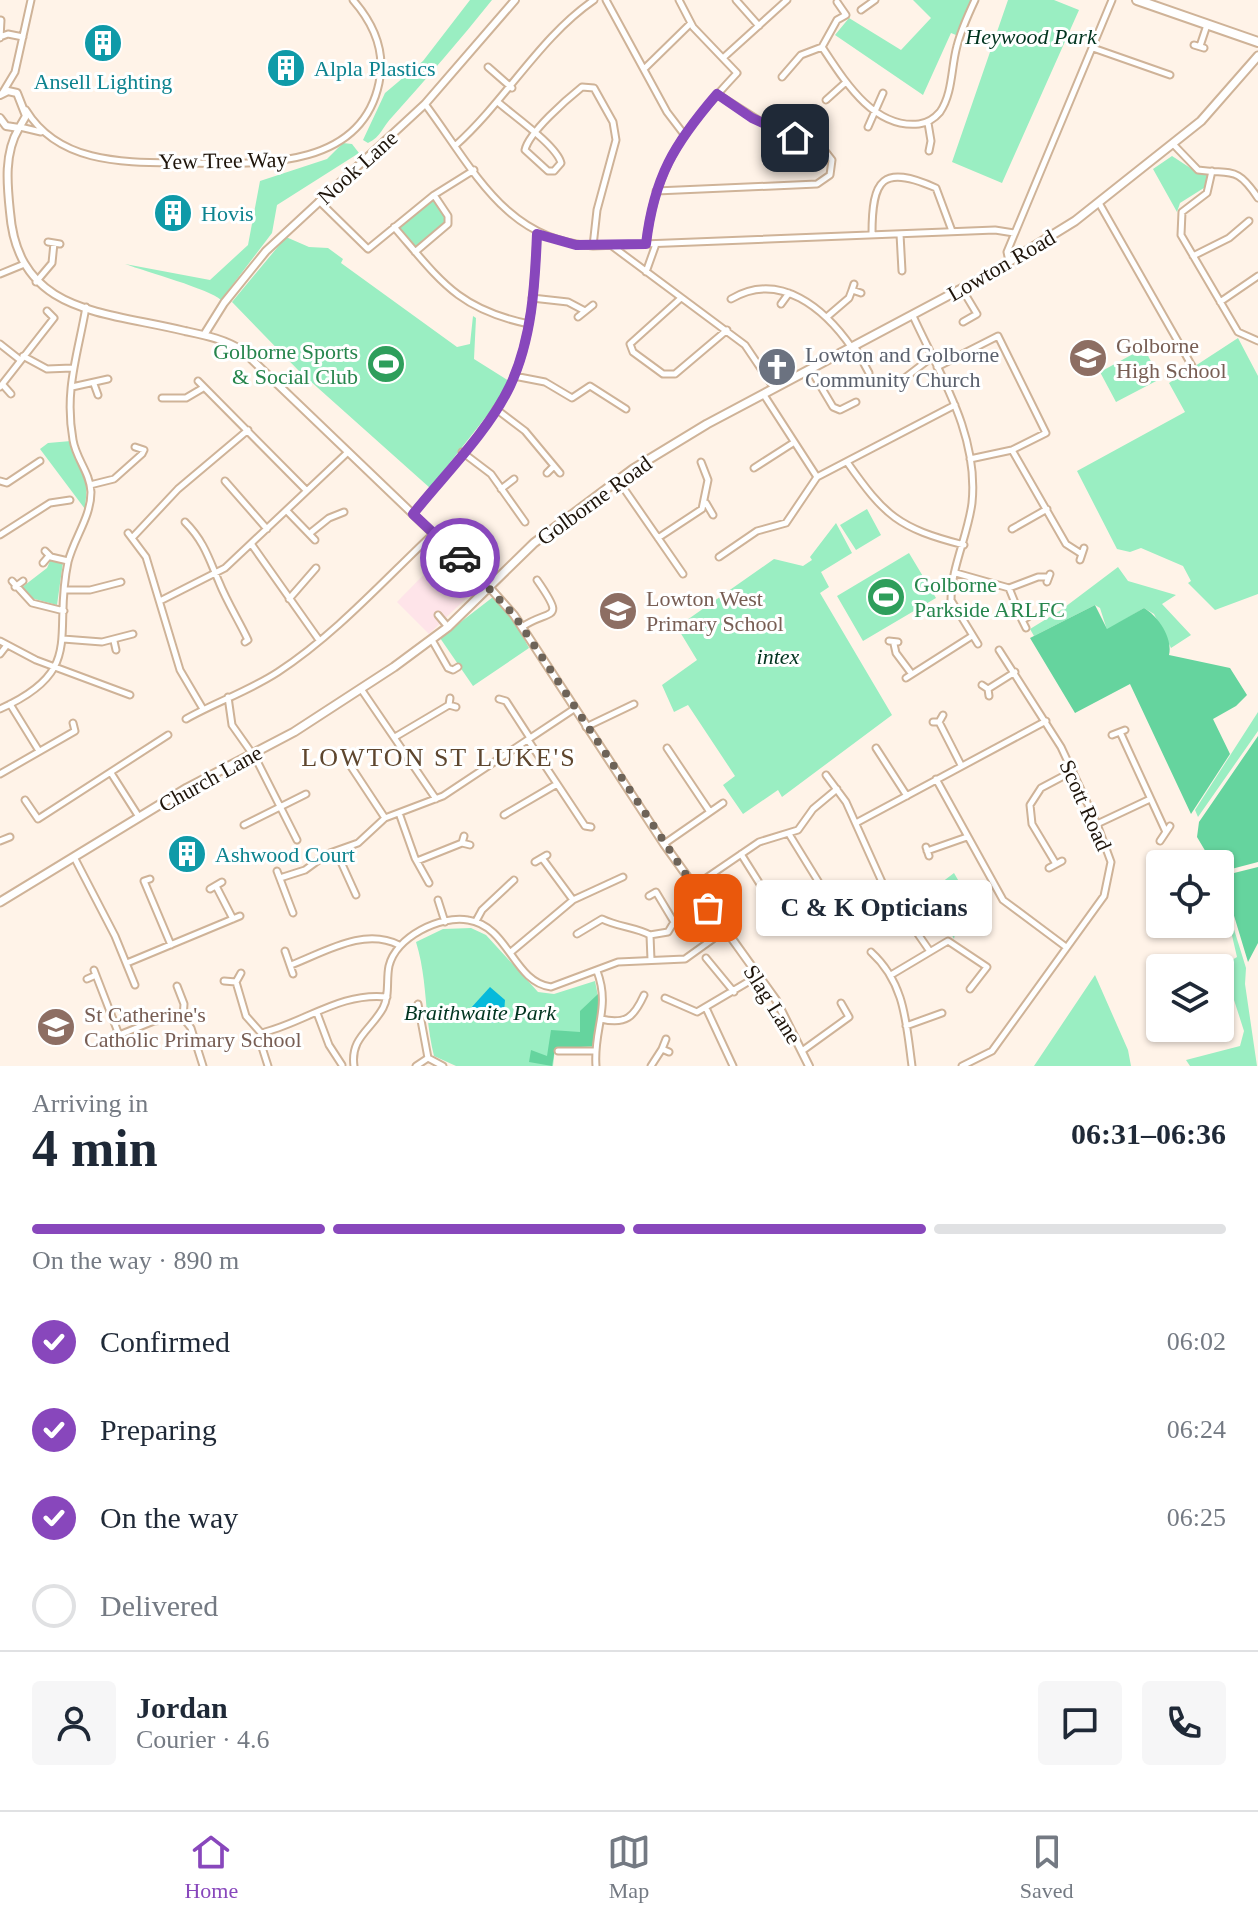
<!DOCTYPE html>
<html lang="en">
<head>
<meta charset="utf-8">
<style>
	:root { --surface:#fff; --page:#f6f6f7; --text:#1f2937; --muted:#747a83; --line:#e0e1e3; --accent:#8847bc }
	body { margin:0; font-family:"Times New Roman",serif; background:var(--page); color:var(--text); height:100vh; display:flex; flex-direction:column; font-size:30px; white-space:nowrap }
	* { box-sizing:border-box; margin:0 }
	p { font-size:26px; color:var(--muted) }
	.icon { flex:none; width:44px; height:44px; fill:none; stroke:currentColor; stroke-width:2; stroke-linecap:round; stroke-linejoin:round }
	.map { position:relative; height:1066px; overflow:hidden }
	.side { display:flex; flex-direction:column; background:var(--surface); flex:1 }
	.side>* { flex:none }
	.buttons { position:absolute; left:1146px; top:850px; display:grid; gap:16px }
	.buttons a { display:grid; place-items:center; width:88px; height:88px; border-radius:8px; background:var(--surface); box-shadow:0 2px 6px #0004; font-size:40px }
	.pin { position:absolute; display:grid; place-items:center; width:68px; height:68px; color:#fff; margin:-34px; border-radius:16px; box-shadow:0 4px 12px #0006 }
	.courier { position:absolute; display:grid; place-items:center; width:80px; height:80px; margin:-40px; border:6px solid #8847bc; border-radius:50%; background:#fff; color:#222; box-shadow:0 2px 10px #0007 }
	.bubble { position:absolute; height:56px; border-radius:8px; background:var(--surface); box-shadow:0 2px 6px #0004; font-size:26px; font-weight:600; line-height:56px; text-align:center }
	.headline em { font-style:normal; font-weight:600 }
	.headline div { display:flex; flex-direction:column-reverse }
	.headline { display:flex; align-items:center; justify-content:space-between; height:136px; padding:0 32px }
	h1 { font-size:52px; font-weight:600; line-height:60px }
	.bar { display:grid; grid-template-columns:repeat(4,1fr); gap:12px 8px; align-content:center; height:96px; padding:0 32px }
	.bar i { height:10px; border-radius:6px; background:var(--line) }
	.bar .selected { background:var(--accent) }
	.bar p { grid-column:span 4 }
	.line { display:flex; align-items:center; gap:20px; padding:0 32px; border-top:2px solid var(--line) }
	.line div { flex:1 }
	.round { display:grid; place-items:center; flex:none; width:84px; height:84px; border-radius:8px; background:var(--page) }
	ol { padding:0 32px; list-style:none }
	li { display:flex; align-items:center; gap:24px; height:88px }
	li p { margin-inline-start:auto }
	li .icon { padding:8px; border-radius:50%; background:var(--accent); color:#fff; stroke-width:4 }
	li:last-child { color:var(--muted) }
	li i { width:44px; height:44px; border:4px solid var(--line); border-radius:50% }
	.menu { display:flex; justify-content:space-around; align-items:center; height:112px; border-top:2px solid var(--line); background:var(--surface); font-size:22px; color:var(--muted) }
	.menu a { display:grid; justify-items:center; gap:4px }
	.menu .selected { color:var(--accent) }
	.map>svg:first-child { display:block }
	.commercial { fill:#fee4e9 }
	.green { fill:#9aeec2 }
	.forest { fill:#65d49e }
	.water { fill:#06badb }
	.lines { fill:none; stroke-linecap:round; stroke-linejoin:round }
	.minor-casing { stroke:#cfb398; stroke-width:9 }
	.tertiary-casing { stroke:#cfb398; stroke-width:10 }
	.secondary-casing { stroke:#cfb398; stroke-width:11 }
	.primary-casing { stroke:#cfb398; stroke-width:12 }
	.minor { stroke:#fff; stroke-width:5 }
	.tertiary { stroke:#fff; stroke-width:6 }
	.secondary { stroke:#fff; stroke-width:7 }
	.primary { stroke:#fff; stroke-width:8 }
	.done { stroke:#6d6358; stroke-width:8; stroke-dasharray:0 14.4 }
	.route { stroke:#8847bc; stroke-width:10 }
	.labels { text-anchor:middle; stroke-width:6; stroke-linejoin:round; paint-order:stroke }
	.park-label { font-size:22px; font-style:italic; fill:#01341f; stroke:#fff }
	.culture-label { font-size:22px; fill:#0d838f; stroke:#fff; text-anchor:start }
	.street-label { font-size:22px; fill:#1f150b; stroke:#fff }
	.education-label { font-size:22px; fill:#785e54; stroke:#fff; text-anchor:start }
	.leisure-label { font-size:22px; fill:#27864d; stroke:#fff; text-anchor:end }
	.worship-label { font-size:22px; fill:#5b616d; stroke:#fff; text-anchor:start }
	.quarter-label { font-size:26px; letter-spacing:2px; fill:#5e462e; stroke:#fff }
</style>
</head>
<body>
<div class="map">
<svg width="1258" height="1066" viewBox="0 0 1258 1066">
	<rect width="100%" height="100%" fill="#fff3e8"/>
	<path class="commercial" d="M446 552 480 585 429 634 397 602Z"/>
	<path class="green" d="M470 0H492C460 40 427 78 393 116 383 126 381 137 368 143L363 140 385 93 423 61Z
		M913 0H972L956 35 951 33 923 95 835 35 849 18 901 50 931 18Z
		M1008 0H1054L1079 10 1002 183 952 162Z
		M343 143 352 144 359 153 277 205 272 233 221 300C209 289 147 272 125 264L210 280 248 245 260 181 327 159Z
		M1172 156 1195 171 1207 174V186L1180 203 1177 212 1153 169Z
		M431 201 436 202 447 217 446 223 418 247 413 246 400 230 401 224Z
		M286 237 309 247 328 248 343 259 341 263 457 347 470 344 473 316 476 318 474 359 509 381 496 404 430 488 299 371 232 302Z
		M1238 338 1258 376V594L1215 610 1188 583 1191 581 1183 566 1141 548 1130 552 1117 549 1077 471 1185 412 1169 383Z
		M1144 348 1160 379 1116 402 1100 372Z
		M71 441 87 485 85 509 40 449 48 443Z
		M867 509 881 535 856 550 840 525Z
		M836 523 852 553 821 572 829 587 820 593 892 715 782 797 778 790 743 814 723 785 735 776 688 705 674 712 662 685 697 660 677 627 774 559 803 566 812 560 810 557Z
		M909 553 936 598 863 641 837 596Z
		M51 559 63 562 57 605 31 598 21 588 47 568Z
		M1118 567 1128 581 1176 595 1162 604 1191 635 1171 648 1154 614 1144 608 1107 630 1100 608 1095 605 1034 636 1030 629 1061 610Z
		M493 597 512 616 529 648 473 686 440 638Z
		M1258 712V731L1198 817 1195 810Z
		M954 873 972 904 956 928 954 939 929 892Z
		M1220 884 1246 968 1245 984 1257 1066H1190L1186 1060 1240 1046 1244 1031 1225 972V964L1237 957Z
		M471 928 486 935 538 992 554 994 595 981 601 1012 594 1047 555 1048 553 1066H456L434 1056C424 1016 428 981 416 942L443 929Z
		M1095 975 1128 1050 1131 1066H1034Z"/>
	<path class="forest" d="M1095 605 1107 629 1144 608C1158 616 1173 638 1169 655L1230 668 1247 695 1236 706 1213 719 1230 754 1191 814 1130 684 1075 713 1030 638Z
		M1258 736V862L1220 872V864H1213L1197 837 1199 822Z
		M1258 867V943L1248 962 1222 876Z
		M598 994 600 1012 593 1046 555 1049 552 1066 529 1062 531 1050 547 1056 551 1030 580 1032V1011Z"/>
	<path class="water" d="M490 987 505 1000 504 1013 493 1023 470 1009Z"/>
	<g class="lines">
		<defs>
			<path id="minor" d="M606 0 667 112 683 133
				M736 0 759 26
				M837 2 846 15 837 20 822 47C844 80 873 129 919 124 927 123 934 119 940 112 953 93 951 67 957 46 961 30 968 15 975 0
				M861 10 875 0
				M0 37 8 34 23 37
				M0 38 1 20
				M1194 45 1204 48
				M1200 46 1207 25
				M1093 48 1170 75
				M723 58 787 0
				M488 67 512 88
				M644 69 691 23
				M782 77 801 55 822 47
				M3 92 15 72 31 0
				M826 100 846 82
				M499 103C514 116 557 146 561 163L554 171H548L525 150C529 132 567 99 582 87L594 88 613 122 616 140 597 210 593 246
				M425 104C473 168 505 241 593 246L995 230 1014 233
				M26 110C61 167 131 162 190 163 258 164 361 170 379 83 386 51 374 24 353 0
				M928 123 931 141 929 151
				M20 127 41 132
				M868 127 883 93
				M1173 144 1198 170C1232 175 1236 165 1258 198
				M456 145C506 100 540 37 594 0
				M1212 171 1207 193 1182 212 1181 235 1238 332 1258 341
				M656 191 817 184 830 175 832 160 825 151 771 128 717 94
				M319 201 368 249 434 195 474 170
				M1099 203 1192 366
				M394 227C440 280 457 309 529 324
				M872 234C872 179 882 164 936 188L952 231
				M900 234 902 271
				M48 242 60 244
				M646 244C655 165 685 129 737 73L693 27 679 0
				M612 246 745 345 774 388
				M415 252 448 224V216L434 195
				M1193 256 1229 238 1249 221
				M1009 261 1007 252 1112 0
				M646 272 656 244
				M0 274 22 265
				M36 282 52 263 54 243
				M854 284 852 290 861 293
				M962 289 977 314 963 322
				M532 298 568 302 585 311
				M681 298 630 344 633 352 663 374H675L727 330
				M731 299C780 270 825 309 852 348
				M1220 302 1258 276
				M781 304 789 293
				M828 316 849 298 852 290
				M913 316C940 375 979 435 972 503 968 535 951 568 951 600L978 644
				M578 317 593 305
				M0 344 19 359
				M855 347 869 373
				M23 356 47 369 72 368
				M937 367 998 336 1046 433 1012 450 970 459
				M811 370 833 407 840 410 856 402
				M514 376 545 382 572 398 590 386 626 409
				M198 381 306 490
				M94 384 98 395
				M897 384 932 357
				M3 385 11 394
				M0 387 54 318 47 311
				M72 387 108 379
				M764 395 817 477
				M162 398H186L203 388
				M496 409 525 431 560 473
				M1012 450 1066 544 1080 553
				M462 452 491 474 525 522
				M847 462C885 516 898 528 964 545
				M754 468 793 443
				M547 473 554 466
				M618 480 683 574
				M0 481 7 483 40 461
				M225 481 267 529
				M90 485 114 479 142 454 144 450 135 447
				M501 489 514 479
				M706 503 713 515
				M287 511 315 540
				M413 514C445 474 487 432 510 386 532 339 535 285 537 234
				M185 522C204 541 209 559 219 582 227 602 239 621 248 640L245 642
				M1012 529 1047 509
				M128 533 146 557 180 670 203 709
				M309 534 329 518 344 512
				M0 535 50 503 70 500
				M133 537 178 489 248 430
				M658 538 702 509 708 480 701 462
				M252 545 319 640
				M45 551 51 557 68 561
				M719 557 757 531 786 523 817 477 955 405
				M1080 560 1084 548
				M43 563 49 556
				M956 573 1009 588
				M12 581 32 603 64 611
				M1047 582 1050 574
				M15 587 23 581
				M65 590H90L121 582
				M289 599 316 568
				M160 601 225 568 348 452
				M438 615 448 627
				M1022 620 1009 588 1038 577H1047
				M522 627C550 608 567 623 537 580
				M1026 628 1022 620 1028 617
				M63 639 102 642 133 634
				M432 640 448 668 453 670 458 667
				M0 641 36 660 130 695
				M114 641 116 650
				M889 641 898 642
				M894 644 896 653 911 673
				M0 654 7 645
				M906 678 972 636
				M982 685 988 689 989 696
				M361 689 436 799
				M988 689 1015 672
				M228 697 232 725 256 759 297 840
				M450 698 449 705 456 707
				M499 699 506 701 530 738
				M10 704 39 751
				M0 709C87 670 52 635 68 562 74 538 91 517 91 492 90 472 76 459 73 440 64 390 78 354 86 307
				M186 719C216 702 249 691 278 672 336 634 384 580 434 533
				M933 722H939L943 715
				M939 722 961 765
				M586 727 634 704
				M1120 732 1166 832
				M1112 735 1125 730
				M395 737 449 705
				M528 740 585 826 591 827
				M667 748 710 812
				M876 748 907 796
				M350 765 385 818
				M111 773 139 817
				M0 774 75 731 73 723
				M826 775 846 802 882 882 929 950
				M936 779 1003 900 1066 947
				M25 800 38 819 168 735
				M399 813 415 858 429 883
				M504 815 557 784
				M856 823 1046 721
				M1097 824 1148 800
				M244 825 306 794
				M789 834 834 907 843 908 882 882
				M464 836 462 843 470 845
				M0 841 10 837
				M1160 841 1170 826
				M664 844 723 803
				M926 847 929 856
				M336 851 356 895
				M927 851 967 837
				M741 854 782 919
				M74 857 115 936 135 985
				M542 858 573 900
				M417 861 462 843
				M535 862 547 855
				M1056 864 1032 824 1030 805 1041 788 1073 771
				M1049 868 1062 861
				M277 871 293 913
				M280 878 305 870 327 854 358 843 385 818 443 796 574 709
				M150 879 144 881 171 945
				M216 886 233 919
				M693 887 759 842 798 830 813 809 837 789
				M210 889 222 882
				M649 896 656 892 674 922 668 932 650 935
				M438 900 445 922
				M476 921 482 910 514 880
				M774 925 786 918
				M577 934 602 919C618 927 635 927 650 935L651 960
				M285 951 293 974
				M511 952 573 900 623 877
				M871 952C905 983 906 1022 912 1066
				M706 958 734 992
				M127 963 240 916
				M291 965C325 952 364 927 399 945
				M94 970 121 1040
				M891 975 948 941 987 967 970 989
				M87 979 96 975
				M224 981 236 982 241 973
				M236 982 246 1016 262 1034
				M177 986 184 1004 183 1018 191 1028 203 1066
				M665 998 697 1012 758 976
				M418 1004 428 1058
				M706 1008 733 1066
				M317 1013 329 1045 342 1065
				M601 1019C626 1025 634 1017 644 995
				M906 1026 942 1013
				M119 1035 154 1021 183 1018
				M666 1039 662 1049 669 1052
				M558 1051H595
				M802 1051 849 1017 841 1003
				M428 1058 443 1066
				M268 1066 260 1041 265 1032C307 1021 341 992 387 997
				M354 1066C350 1038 371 1030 383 1008 390 995 386 980 389 966 396 937 440 915 468 920 509 926 513 982 551 987L618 962 685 959 724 931
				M416 1066 428 1058
				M596 1066C593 1029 611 1008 597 971
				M651 1066 662 1049
				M962 1066 992 1051 1104 896 1111 862 1097 824 1061 747 999 650"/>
			<path id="tertiary" d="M0 95 8 91 17 93 26 116 19 128 6 126 0 118
				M19 128C4 153 7 184 10 212 18 314 103 311 185 331 204 335 225 339 243 351L490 588 514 615 664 844 776 1000 809 1066
				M204 335 224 303 266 251 425 104 515 0"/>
			<path id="secondary" d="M0 902 187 788 294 732 394 667 448 627 534 543 633 469 707 424 989 274 1075 221 1201 121 1258 56"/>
			<path id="primary" d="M1137 0 1258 42"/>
		</defs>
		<use href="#minor" class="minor-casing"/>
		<use href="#tertiary" class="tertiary-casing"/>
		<use href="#secondary" class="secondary-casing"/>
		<use href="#primary" class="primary-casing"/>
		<use href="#minor" class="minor"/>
		<use href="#tertiary" class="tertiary"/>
		<use href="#secondary" class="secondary"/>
		<use href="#primary" class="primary"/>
	</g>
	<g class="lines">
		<path class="done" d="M460 558 514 615 708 908"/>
		<path class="route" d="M460 558 413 514C445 474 488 432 510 386 532 339 535 285 537 234L576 245 646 244C654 177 674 144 717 94L752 118 795 138"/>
	</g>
	<defs>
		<symbol id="building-disc" viewBox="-11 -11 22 22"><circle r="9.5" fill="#0f9aa8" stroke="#fff"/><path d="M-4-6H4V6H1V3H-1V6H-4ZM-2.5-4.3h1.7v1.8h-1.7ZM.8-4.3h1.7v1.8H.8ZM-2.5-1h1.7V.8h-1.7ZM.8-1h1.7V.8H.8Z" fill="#fff"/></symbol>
		<symbol id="school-disc" viewBox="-11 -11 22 22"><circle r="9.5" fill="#8d6e63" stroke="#fff"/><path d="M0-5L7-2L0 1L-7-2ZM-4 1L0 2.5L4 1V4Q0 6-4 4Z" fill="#fff"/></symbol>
		<symbol id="stadium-disc" viewBox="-11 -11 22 22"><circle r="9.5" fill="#2e9e5b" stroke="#fff"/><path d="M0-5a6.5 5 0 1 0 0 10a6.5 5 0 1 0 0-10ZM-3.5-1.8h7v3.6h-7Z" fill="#fff"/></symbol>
		<symbol id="church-disc" viewBox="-11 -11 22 22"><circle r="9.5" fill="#6b7280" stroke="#fff"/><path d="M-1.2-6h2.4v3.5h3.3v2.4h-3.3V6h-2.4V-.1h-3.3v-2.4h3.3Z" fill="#fff"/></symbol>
	</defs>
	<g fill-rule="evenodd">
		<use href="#building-disc" x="81" y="21" width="44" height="44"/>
		<use href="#building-disc" x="264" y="46" width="44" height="44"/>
		<use href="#building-disc" x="151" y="191" width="44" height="44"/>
		<use href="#school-disc" x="1066" y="336" width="44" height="44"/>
		<use href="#stadium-disc" x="364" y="342" width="44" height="44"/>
		<use href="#church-disc" x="755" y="345" width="44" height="44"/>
		<use href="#stadium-disc" x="864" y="575" width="44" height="44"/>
		<use href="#school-disc" x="596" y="589" width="44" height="44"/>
		<use href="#building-disc" x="165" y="832" width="44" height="44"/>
		<use href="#school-disc" x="34" y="1005" width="44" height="44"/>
	</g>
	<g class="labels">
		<g class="park-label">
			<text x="1031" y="44">Heywood Park</text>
			<text x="778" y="664">intex</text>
			<text x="480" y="1020">Braithwaite Park</text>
		</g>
		<g class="culture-label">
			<text x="314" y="76">Alpla Plastics</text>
			<text x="103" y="89" text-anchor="middle">Ansell Lighting</text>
			<text x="201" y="221">Hovis</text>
			<text x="215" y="862">Ashwood Court</text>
		</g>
		<g class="street-label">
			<text transform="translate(223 160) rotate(-1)" y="8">Yew Tree Way</text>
			<text transform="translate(357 167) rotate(-42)" y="8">Nook Lane</text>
			<text transform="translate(1001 265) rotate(-30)" y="8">Lowton Road</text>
			<text transform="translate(594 500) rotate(-36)" y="8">Golborne Road</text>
			<text transform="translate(210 778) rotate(-29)" y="8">Church Lane</text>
			<text transform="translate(1086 805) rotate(66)" y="8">Scott Road</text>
			<text transform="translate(773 1004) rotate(58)" y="8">Slag Lane</text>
		</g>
		<g class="education-label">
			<text x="1116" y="353">Golborne<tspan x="1116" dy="25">High School</tspan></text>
			<text x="646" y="606">Lowton West<tspan x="646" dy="25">Primary School</tspan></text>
			<text x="84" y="1022">St Catherine's<tspan x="84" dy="25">Catholic Primary School</tspan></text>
		</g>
		<g class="leisure-label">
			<text x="358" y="359">Golborne Sports<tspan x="358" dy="25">&amp; Social Club</tspan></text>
			<text x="914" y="592" text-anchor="start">Golborne<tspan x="914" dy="25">Parkside ARLFC</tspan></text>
		</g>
		<g class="worship-label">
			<text x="805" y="362">Lowton and Golborne<tspan x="805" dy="25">Community Church</tspan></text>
		</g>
		<g class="quarter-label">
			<text x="439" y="766">LOWTON ST LUKE'S</text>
		</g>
	</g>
</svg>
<div class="buttons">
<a><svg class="icon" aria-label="locate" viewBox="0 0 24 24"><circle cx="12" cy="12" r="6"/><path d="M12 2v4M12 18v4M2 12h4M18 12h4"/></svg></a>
<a><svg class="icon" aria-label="layers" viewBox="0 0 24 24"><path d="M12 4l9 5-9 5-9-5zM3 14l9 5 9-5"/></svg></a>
</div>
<div class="pin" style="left:708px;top:908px;background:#ea580c"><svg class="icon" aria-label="bag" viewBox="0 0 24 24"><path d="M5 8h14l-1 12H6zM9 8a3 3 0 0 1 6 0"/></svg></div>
<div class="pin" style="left:795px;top:138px;background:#1f2937"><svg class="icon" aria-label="home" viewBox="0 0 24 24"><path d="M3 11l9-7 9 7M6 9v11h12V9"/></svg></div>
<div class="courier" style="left:460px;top:558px"><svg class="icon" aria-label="car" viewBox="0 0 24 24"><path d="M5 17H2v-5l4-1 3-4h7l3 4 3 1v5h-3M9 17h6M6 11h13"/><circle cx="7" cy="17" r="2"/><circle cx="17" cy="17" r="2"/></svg></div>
<div class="bubble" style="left:756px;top:880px;width:236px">C &amp; K Opticians</div>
</div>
<section class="side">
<div class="headline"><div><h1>4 min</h1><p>Arriving in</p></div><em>06:31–06:36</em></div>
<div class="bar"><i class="selected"></i><i class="selected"></i><i class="selected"></i><i></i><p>On the way · 890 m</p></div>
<ol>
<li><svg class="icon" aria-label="check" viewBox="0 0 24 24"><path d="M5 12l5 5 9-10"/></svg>Confirmed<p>06:02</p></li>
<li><svg class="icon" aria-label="check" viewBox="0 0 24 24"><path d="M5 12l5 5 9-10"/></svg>Preparing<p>06:24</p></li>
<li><svg class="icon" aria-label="check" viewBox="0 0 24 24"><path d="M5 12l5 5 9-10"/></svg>On the way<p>06:25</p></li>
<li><i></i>Delivered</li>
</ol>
<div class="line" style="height:144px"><a class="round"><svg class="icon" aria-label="person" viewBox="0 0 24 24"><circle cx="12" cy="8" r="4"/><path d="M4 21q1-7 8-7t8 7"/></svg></a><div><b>Jordan</b><p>Courier · 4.6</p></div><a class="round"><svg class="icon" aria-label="chat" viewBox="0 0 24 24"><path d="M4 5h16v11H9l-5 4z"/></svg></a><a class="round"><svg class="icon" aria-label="phone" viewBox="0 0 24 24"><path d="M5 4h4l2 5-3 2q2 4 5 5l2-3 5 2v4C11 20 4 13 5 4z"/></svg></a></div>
</section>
<nav class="menu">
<a class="selected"><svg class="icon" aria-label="home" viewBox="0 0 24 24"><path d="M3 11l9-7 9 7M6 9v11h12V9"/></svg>Home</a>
<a><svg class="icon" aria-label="map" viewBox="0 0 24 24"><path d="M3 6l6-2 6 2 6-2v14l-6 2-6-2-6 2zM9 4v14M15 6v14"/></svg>Map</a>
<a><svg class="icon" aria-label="saved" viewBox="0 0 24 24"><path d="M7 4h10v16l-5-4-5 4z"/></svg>Saved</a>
</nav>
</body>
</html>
